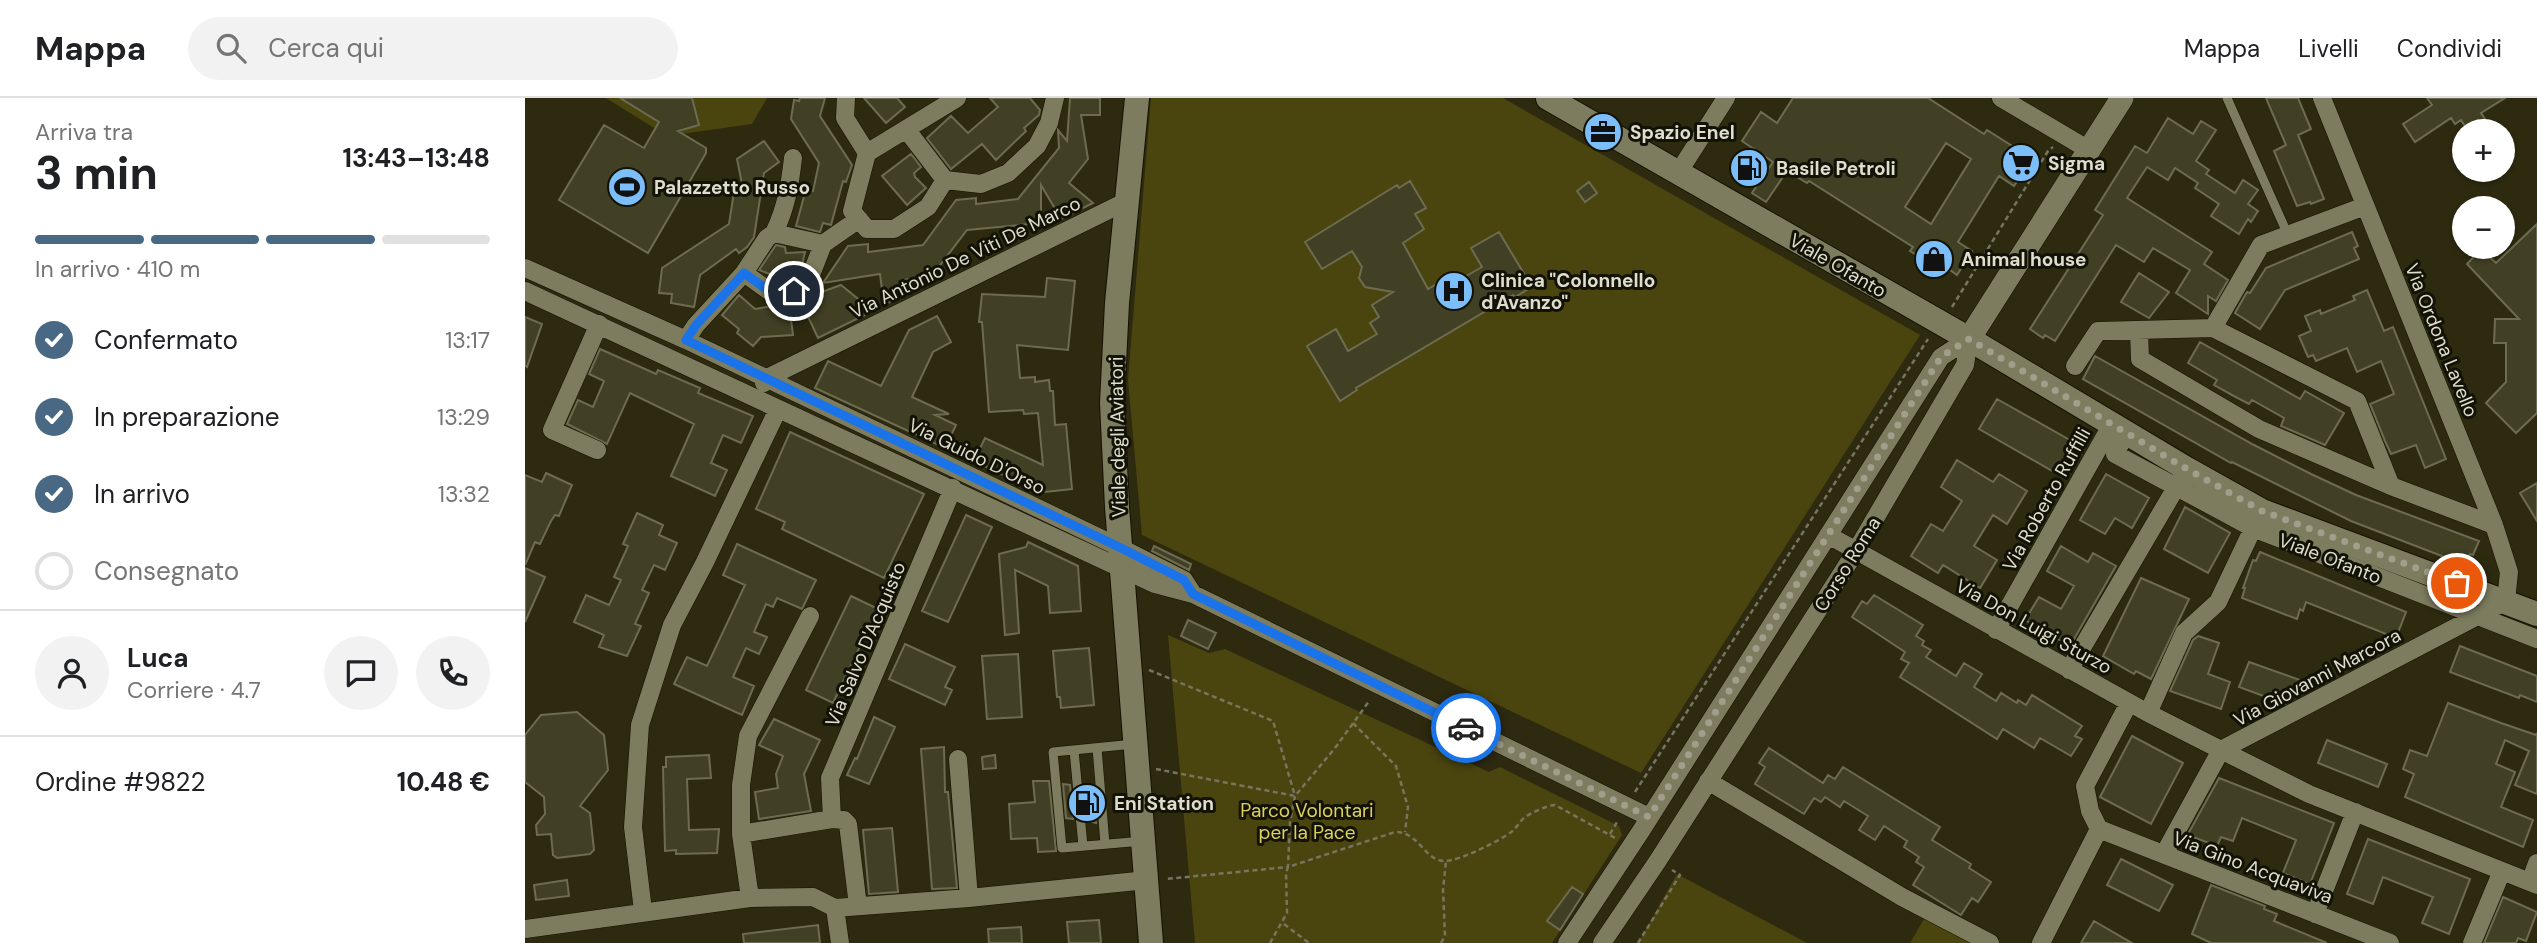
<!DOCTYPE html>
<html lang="it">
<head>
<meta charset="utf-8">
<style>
	:root { --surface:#fff; --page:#f2f2f2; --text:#202124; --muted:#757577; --line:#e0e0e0; --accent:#496884 }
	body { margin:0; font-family:"DM Sans",sans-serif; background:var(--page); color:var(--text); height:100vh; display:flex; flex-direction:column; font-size:26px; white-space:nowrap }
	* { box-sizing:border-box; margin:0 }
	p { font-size:23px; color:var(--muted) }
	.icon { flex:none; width:38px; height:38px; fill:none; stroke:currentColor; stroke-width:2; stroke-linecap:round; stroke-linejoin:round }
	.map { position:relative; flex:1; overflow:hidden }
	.panel { display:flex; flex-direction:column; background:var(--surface); width:525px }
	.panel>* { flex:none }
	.buttons { position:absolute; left:1927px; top:21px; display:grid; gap:14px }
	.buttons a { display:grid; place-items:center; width:63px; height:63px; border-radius:50%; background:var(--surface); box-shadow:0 2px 5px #0004; font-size:35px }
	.pin { position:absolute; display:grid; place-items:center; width:60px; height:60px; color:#fff; margin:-30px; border:4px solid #fff; border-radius:50%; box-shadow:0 2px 7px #0007 }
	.courier { position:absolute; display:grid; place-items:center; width:70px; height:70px; margin:-35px; border:5px solid #1a73e8; border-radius:50%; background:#fff; color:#222; box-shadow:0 2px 9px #0007 }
	.summary em { font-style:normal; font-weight:700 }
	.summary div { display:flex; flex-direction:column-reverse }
	.summary { display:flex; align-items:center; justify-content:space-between; height:119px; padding:0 35px }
	h1 { font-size:46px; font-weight:700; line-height:52px }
	.bar { display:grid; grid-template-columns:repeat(4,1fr); gap:10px 7px; align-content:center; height:84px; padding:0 35px }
	.bar i { height:9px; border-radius:5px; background:var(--line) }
	.bar .current { background:var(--accent) }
	.bar p { grid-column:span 4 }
	.line { display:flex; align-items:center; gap:18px; padding:0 35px; border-top:2px solid var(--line) }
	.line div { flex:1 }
	.round { display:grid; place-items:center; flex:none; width:74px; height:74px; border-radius:37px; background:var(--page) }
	ol { padding:0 35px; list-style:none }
	li { display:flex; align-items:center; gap:21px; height:77px }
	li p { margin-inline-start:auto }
	li .icon { padding:7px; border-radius:50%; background:var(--accent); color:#fff; stroke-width:4 }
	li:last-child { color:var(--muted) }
	li i { width:38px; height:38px; border:4px solid var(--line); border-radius:50% }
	header { display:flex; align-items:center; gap:42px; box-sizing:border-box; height:98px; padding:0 35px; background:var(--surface); border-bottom:2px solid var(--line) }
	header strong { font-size:33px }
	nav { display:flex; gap:38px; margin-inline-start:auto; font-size:24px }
	.search { width:490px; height:63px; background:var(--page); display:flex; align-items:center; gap:18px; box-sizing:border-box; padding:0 24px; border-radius:38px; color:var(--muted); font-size:26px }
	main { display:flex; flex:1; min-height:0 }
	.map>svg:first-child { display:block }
	.green { fill:#4a450e }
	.building { fill:#413f24; stroke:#6e6c50; stroke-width:2; fill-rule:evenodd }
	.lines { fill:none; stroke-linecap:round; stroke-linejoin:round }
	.service-casing { stroke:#151200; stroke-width:10 }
	.minor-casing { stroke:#151200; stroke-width:19 }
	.tertiary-casing { stroke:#151200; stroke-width:24 }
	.secondary-casing { stroke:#151200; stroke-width:26 }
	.path { stroke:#77755f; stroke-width:2.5; stroke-dasharray:5 3.5; stroke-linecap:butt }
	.service { stroke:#7e7c5f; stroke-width:9 }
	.minor { stroke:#7e7c5f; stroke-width:18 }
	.tertiary { stroke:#7e7c5f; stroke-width:23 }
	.secondary { stroke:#7e7c5f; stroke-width:24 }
	.done { stroke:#a19f8c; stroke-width:7; stroke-dasharray:0 12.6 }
	.route { stroke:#1a73e8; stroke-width:9 }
	.labels { text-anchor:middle; stroke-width:6; stroke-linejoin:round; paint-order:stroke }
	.poi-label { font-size:19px; font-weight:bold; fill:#dfdece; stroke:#131207; text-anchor:start }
	.street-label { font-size:19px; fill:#dfdece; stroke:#131207 }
	.park-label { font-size:19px; fill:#dcd15c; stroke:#131207 }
</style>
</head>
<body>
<header>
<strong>Mappa</strong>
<div class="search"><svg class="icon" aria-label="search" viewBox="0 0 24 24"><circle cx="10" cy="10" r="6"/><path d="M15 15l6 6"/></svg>Cerca qui</div>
<nav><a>Mappa</a><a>Livelli</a><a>Condividi</a></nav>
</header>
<main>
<section class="panel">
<div class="summary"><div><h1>3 min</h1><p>Arriva tra</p></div><em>13:43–13:48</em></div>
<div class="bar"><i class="current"></i><i class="current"></i><i class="current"></i><i></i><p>In arrivo · 410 m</p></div>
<ol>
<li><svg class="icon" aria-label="check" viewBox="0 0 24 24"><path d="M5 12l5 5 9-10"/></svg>Confermato<p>13:17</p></li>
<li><svg class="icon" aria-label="check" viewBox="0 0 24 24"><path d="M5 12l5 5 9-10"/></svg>In preparazione<p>13:29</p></li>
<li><svg class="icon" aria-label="check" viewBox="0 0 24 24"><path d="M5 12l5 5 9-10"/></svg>In arrivo<p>13:32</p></li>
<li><i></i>Consegnato</li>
</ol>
<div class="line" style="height:126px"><a class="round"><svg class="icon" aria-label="person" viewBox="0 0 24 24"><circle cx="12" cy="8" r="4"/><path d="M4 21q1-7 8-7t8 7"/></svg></a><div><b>Luca</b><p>Corriere · 4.7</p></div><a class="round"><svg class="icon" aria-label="chat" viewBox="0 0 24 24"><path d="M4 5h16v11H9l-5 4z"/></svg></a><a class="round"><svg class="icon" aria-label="phone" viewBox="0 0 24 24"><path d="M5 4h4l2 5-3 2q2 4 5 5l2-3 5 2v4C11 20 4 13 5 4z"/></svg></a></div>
<div class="line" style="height:91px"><div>Ordine #9822</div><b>10.48 €</b></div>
</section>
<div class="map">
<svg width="2012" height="845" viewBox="0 0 2012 845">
	<rect width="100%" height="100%" fill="#2d2a10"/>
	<path class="green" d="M81 0H242L227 26 142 38Z
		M626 0H978L1395 237 1116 675 617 437 603 282Z
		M643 537 684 555 700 551 964 674 975 669 1094 728 1097 737 1027 845H670Z
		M1152 776 1282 845H1113Z
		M1400 819 1447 845H1385Z"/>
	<path class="building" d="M95 0H167L174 27 153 33 181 50V55L123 155 34 102 79 27 119 50 134 24Z
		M275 0H300L295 18 327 67 321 84 318 83 306 127 298 125 295 134 271 128 281 91 288 93 294 65 266 21 269 2 274 3Z
		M339 0H372L380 9 361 25Z
		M465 0H505L515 12 514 17 499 30 501 33 471 62 457 46 426 71 402 40 426 18 443 35 473 9Z
		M545 0H575V17H556L563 61 544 85 568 105 536 121 516 87V125L442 132 406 179 402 176 380 182 384 193 371 197 372 200 359 207 355 176 298 185 323 148 343 146V154L398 147 431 102 451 100V106L493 101 534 50 533 32 542 43Z
		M1268 0H1403L1459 36 1462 32 1492 51 1489 55 1504 64 1489 88 1474 78 1433 144 1447 153 1432 177 1418 167 1415 171 1385 153 1388 149 1284 83 1282 85 1262 73 1241 104 1227 95 1248 64 1217 43 1236 14 1252 25ZM1421 45 1446 61 1406 126 1380 109Z
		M1741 0H1773L1786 31 1773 37 1799 101 1786 106 1785 104 1772 108 1749 53 1761 47Z
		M1902 0H1980L1956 15 1968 33H1943L1936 22 1930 26 1926 20 1890 44 1878 26 1907 7Z
		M1643 20 1668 36 1676 23 1691 32 1671 63 1684 72 1681 76 1710 95 1718 82 1733 92 1723 106 1733 113 1726 124 1723 121 1714 136 1686 118 1694 106 1670 90 1673 85 1650 70 1643 82 1622 69 1602 100 1687 154 1679 166 1703 182 1691 203 1683 198V216L1651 195 1665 172 1628 150 1619 164 1591 147 1530 243 1520 237 1518 240 1505 231 1578 117 1570 112 1610 48 1622 55Z
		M239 43 254 64 239 75 229 139 222 149 214 155 211 151 175 177 169 209 146 205 147 196 134 195 137 170 204 126 209 94 218 91 212 61Z
		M386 56 396 69 389 75 390 79 401 90 382 107 357 78Z
		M885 83 901 110 890 116 899 131 878 145 903 191 925 178 929 185 957 169 946 150 974 134 1007 189 990 199 988 197 831 290 832 292 815 303 782 248 811 231 823 253 852 236 845 225 854 219 847 207 868 194 840 189 834 180 837 169 827 153 797 171 780 144 872 87 874 90Z
		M1064 84 1072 95 1060 104 1052 93Z
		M2012 126V315L1991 335 1961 305 1981 284V245H1969L1970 221H1994L1942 166 1956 151 1971 165Z
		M1827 134 1833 148 1829 150 1834 161 1760 192 1735 231 1710 215 1722 194 1725 195 1741 170Z
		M251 147 260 149 261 155 280 154 275 175 261 173 259 169 260 177 248 174V177L234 172Z
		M1614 175 1644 194 1624 220 1596 204Z
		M522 180 550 183 543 252 492 247 495 280 510 279V284L524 282 525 293H528L530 327 541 326 547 391 520 394 518 385 499 387 449 363 460 340 518 367 513 315 499 316 498 312 464 314 457 224H454L457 196 520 199Z
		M316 187 348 213 293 240 279 210 288 197Z
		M1842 192 1859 233 1868 229 1921 361 1900 370 1891 347 1866 356 1860 343 1845 306 1869 296 1856 263 1832 274 1822 250 1791 263 1788 257 1783 259 1774 238 1786 233 1780 218 1795 212 1796 216 1830 202 1828 198Z
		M214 197 230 211 253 207 252 210 264 206 268 237 236 239 228 248 212 235 214 231 197 217Z
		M412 218 426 244 408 254 387 299 424 316 410 317 431 327 420 350 290 290 303 263 356 288 384 232Z
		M0 219 17 226 2 269 0 268Z
		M1675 244 1775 301 1780 293 1819 315 1800 347 1756 328 1759 320 1727 302 1724 306 1707 297 1689 287 1692 282 1663 265Z
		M75 251 131 276 133 272 175 290 173 295 228 318 216 345 198 337 186 365 202 372 190 398 146 378 169 326 105 295 82 346 42 326 53 302 68 309 79 283 64 276Z
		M1570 258 1729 347 1786 376 1831 397 1954 443 1948 457 1945 456 1940 467 1826 423 1707 364 1706 365 1558 281Z
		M1472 301 1559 350 1541 381 1454 331Z
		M265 334 399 396 359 480 257 431 260 424 231 411Z
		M1432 362 1468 384 1474 376 1502 393 1482 426 1468 417 1449 448 1472 462 1455 490 1418 467 1413 475 1386 458 1406 426 1418 433 1437 403 1416 389Z
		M21 375 47 387 34 418 30 417 26 423 15 446 10 444 0 467V377L17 384Z
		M1581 376 1624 400 1607 430 1590 420 1580 436 1555 422Z
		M2012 385V423L1995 395Z
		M1660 409 1705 435 1683 475 1639 451Z
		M112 415 138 427 134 437 152 445 140 472 129 467 117 492 124 495 110 526 116 528 102 558 74 549 79 537 49 524 61 497 84 507 96 482 89 479 103 448 98 446Z
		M441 417 467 429 423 524 397 513Z
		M503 444 553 468 556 513 525 515 523 488 490 472 494 535 480 537 474 456 501 449Z
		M212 446 291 482 277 511 252 500 248 509 241 506 229 534 242 539 234 556 221 550 208 579 229 588 217 617 149 586 162 559 182 568 220 487 198 477Z
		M629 448 666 466 664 472 627 453Z
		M1536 448 1563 464 1568 455 1591 468 1545 548 1500 522 1514 499 1536 511 1549 488 1522 473Z
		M1735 454 1881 514 1871 540 1781 504 1778 513 1775 511 1772 521 1717 500 1720 490H1718L1728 462 1731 463Z
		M0 470 20 479 0 524Z
		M1616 480 1664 501 1626 581 1611 573 1609 576 1578 558Z
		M1349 497 1398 527 1391 538 1399 543 1397 547 1406 552 1401 559 1431 578 1439 565 1457 576 1449 589 1471 603 1476 595 1492 605 1493 602 1501 607 1507 597 1557 628 1550 638 1557 641 1546 658 1515 640 1509 650 1478 631 1472 641 1375 579 1384 565 1376 561 1380 554 1327 519 1337 503 1342 506Z
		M326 498 353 511 308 605 281 592Z
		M663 522 691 535 683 551 656 538Z
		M1673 538 1694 545 1683 576 1705 584 1696 611 1645 593 1668 542Z
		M380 546 430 569 420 589 427 592 420 607 364 581Z
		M1935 548 2012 578V604L1995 597 1994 600 1925 574Z
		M564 550 569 607 536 610 535 599H532L528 553Z
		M493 556 497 619 462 621 457 558Z
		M1724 564 1775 582 1767 602 1760 606 1714 589Z
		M1923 605 1976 625 2011 637 2012 635V696L1990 687 2004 653 1980 642 1971 666 1990 674 1976 709 2008 722 1998 749 1880 699 1889 676 1878 671 1885 652 1902 658Z
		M52 614 79 637 83 672 55 708 65 715 69 752 65 756 32 760 28 757 26 736 12 737 11 727 20 716 19 699 0 684V637L16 617Z
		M349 619 370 629 344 686 322 677 330 660 332 661Z
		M249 621 295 642 279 676 286 713 234 721 230 694 253 690 251 676 258 658 234 647Z
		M1607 638 1658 665 1626 726 1575 699Z
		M1802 642 1862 666 1853 689 1793 665Z
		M419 649 420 694H423L432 790 407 791 396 651Z
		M1244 650 1298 685 1303 677 1310 681 1318 669 1415 729 1407 742 1446 766 1444 770 1466 784 1453 804 1447 800 1436 817 1388 787 1399 769 1391 764 1394 759 1379 749 1382 743 1359 728 1350 742 1334 732 1343 718 1319 703 1315 709 1300 699 1296 704 1289 700 1279 716 1230 686 1240 669 1234 665Z
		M184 657 186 680 162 681 164 732 194 731 192 755 151 756V752L140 753 138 669H141V659Z
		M470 657 471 670 458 671 457 659Z
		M1694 680 1809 725 1785 786 1758 775 1771 742 1717 720 1708 743 1696 739 1692 748 1665 738 1663 736Z
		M508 683H524L531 753 513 754 512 740 486 741 484 706 510 704Z
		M538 686 545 687 548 721 541 720Z
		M560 690 568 691 571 725 563 723Z
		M367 730 373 794 344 796 338 732Z
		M1843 741 1945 781 1924 836 1897 825 1908 799 1858 779 1848 806 1822 796Z
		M1596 761 1648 787 1634 813 1582 787Z
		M42 782 44 798 11 802 9 787Z
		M1686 787 1740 808 1739 811 1752 816 1749 823 1802 845H1686L1667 836Z
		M1047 789 1058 796 1035 832 1022 823Z
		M1978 799 2012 814 2001 843 1993 840 1991 845H1959Z
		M574 822 576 845H544L542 824Z
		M1569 823 1607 845H1556Z
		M293 827 295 845H219L218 836Z
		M496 829 497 845H464L463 831Z"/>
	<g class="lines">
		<defs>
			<path id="service" d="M1702 0 1763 137
				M609 646 528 654 537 750 618 743
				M572 650 580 746
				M549 652 558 748"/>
			<path id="minor" d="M321 0 320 20 342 55 432 0
				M1476 0 1564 52
				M342 55 327 113 342 131H369L403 109 420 82 381 31
				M1153 75 1201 0
				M420 82 456 86 483 75 512 48 524 25 530 0
				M249 135C261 110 265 87 268 60
				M298 146 249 135 242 140 219 175 244 193H269L284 182 298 146 334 121
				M0 170 161 242 596 450 659 482 668 496 1124 719
				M0 193 630 486 668 496
				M1688 230 1736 147 1840 108
				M1614 233 1615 261 1734 331 1866 388 1969 427
				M161 242 171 227 219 175
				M1550 268 1573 233 1688 230 1832 303 1866 388
				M239 285 242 280 602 103
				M1601 335 1590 356 1728 430 2012 541
				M72 352 27 332 74 226
				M1303 437 1623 615 1696 652 1784 696 2012 787
				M1471 532 1587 326
				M1544 572 1656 381
				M1604 605 1560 688 1565 713 1574 731 1865 845
				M1623 615 1659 535 1693 504 1732 422
				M433 661 444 800
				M1183 683 1377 799 1465 845
				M307 721 305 680 428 390
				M216 736V687L223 638 285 518
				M1639 756 1696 652 1981 503 1984 474 1969 427 1797 0
				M2005 784 2012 765
				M225 800 216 736 307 721 319 722 323 726 333 808
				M310 810 444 800 622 782
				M310 810 315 845
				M118 813 108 729 115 627 147 527 180 464 253 311
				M1790 816 1830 714
				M0 831 225 800 288 799 310 810
				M1042 845 1116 733 1416 259 1444 241
				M1077 845 1132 764 1331 453 1440 267 1444 241
				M1516 845 1574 731
				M1947 845 1977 773"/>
			<path id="tertiary" d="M1444 241 1597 0"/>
			<path id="secondary" d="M612 0 592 205 587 305 592 409 626 845
				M1023 0 1444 241 1662 371 1737 413 2012 516"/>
		</defs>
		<use href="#service" class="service-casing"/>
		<use href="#minor" class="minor-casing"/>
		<use href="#tertiary" class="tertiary-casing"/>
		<use href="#secondary" class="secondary-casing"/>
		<path class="path" d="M1427 209 1523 53 1528 49
			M624 572 748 623 770 698 765 724 763 769 641 781
			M828 625 871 668 883 709 880 734
			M631 671 770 698 810 650 845 602
			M1110 694 1403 241
			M1085 736 1092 724
			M759 826 784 845
			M745 845 762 815 761 775 763 769 870 734C895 734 899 763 920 763 934 763 972 744 985 735 991 731 994 724 1000 719 1008 714 1021 708 1030 707L1092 741
			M916 845 920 838 918 792 921 763
			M1113 845 1155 777 1147 772"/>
		<use href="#service" class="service"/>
		<use href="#minor" class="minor"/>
		<use href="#tertiary" class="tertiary"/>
		<use href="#secondary" class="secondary"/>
	</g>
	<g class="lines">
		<path class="done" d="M941 630 1124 719 1416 259 1444 241 1662 371 1737 413 1932 485"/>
		<path class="route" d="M269 193H244L219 175 171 227 161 242 596 450 659 482 668 496 941 630"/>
	</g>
	<defs>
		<symbol id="office-disc" viewBox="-11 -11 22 22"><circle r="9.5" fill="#7cbef9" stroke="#131207"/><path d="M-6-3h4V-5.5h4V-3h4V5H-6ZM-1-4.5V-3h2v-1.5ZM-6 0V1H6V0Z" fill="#111"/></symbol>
		<symbol id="supermarket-disc" viewBox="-11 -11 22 22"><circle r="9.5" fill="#7cbef9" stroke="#131207"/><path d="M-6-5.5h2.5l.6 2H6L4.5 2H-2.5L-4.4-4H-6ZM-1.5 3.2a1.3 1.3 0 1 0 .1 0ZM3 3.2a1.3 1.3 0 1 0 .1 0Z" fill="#111"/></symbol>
		<symbol id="fuel-disc" viewBox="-11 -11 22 22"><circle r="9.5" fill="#7cbef9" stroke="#131207"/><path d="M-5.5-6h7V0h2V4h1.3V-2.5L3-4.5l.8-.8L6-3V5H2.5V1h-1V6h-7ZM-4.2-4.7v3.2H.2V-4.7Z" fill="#111"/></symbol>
		<symbol id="stadium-disc" viewBox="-11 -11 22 22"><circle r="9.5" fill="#7cbef9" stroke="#131207"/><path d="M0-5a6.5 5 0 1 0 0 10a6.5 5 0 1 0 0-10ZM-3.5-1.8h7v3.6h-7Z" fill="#111"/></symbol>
		<symbol id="shop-disc" viewBox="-11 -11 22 22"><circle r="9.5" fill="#7cbef9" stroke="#131207"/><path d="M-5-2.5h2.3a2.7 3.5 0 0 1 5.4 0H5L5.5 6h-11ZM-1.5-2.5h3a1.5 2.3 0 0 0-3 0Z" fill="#111"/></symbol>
		<symbol id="hospital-disc" viewBox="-11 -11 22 22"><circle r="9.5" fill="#7cbef9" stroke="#131207"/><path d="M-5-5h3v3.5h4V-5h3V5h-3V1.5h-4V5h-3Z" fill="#111"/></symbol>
	</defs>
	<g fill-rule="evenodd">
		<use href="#office-disc" x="1056" y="12" width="44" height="44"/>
		<use href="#supermarket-disc" x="1474" y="43" width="44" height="44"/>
		<use href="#fuel-disc" x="1202" y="48" width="44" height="44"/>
		<use href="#stadium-disc" x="80" y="67" width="44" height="44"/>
		<use href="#shop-disc" x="1387" y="139" width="44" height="44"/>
		<use href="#hospital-disc" x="907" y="171" width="44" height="44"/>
		<use href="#fuel-disc" x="540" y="683" width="44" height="44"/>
	</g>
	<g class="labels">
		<g class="poi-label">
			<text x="1105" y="41">Spazio Enel</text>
			<text x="1523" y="72">Sigma</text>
			<text x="1251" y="77">Basile Petroli</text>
			<text x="129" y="96">Palazzetto Russo</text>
			<text x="1436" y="168">Animal house</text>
			<text x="956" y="189">Clinica "Colonnello<tspan x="956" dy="22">d'Avanzo"</tspan></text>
			<text x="589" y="712">Eni Station</text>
		</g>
		<g class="street-label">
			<text transform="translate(440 159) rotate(-26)" y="7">Via Antonio De Viti De Marco</text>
			<text transform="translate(1313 167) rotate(30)" y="7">Viale Ofanto</text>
			<text transform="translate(1917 242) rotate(68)" y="7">Via Ordona Lavello</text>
			<text transform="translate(592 339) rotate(-91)" y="7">Viale degli Aviatori</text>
			<text transform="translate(452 358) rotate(26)" y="7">Via Guido D'Orso</text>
			<text transform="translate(1521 401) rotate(-61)" y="7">Via Roberto Ruffilli</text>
			<text transform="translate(1805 460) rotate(21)" y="7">Viale Ofanto</text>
			<text transform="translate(1322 466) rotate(-58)" y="7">Corso Roma</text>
			<text transform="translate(1509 528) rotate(29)" y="7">Via Don Luigi Sturzo</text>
			<text transform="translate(340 546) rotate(-67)" y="7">Via Salvo D'Acquisto</text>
			<text transform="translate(1792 579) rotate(-28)" y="7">Via Giovanni Marcora</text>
			<text transform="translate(1728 769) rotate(21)" y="7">Via Gino Acquaviva</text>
		</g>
		<g class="park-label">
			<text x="782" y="719">Parco Volontari<tspan x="782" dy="22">per la Pace</tspan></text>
		</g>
	</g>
</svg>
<div class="buttons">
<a>+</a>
<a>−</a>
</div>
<div class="pin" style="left:1932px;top:485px;background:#ea580c"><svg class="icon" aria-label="bag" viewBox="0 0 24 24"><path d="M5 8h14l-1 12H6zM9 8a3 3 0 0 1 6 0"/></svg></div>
<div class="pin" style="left:269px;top:193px;background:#1f2937"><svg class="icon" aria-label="home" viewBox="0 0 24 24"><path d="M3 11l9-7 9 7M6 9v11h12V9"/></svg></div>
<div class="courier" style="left:941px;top:630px"><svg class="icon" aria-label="car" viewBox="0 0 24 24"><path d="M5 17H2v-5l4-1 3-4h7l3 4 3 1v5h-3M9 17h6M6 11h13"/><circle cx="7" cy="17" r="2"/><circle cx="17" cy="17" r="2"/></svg></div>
</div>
</main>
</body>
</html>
